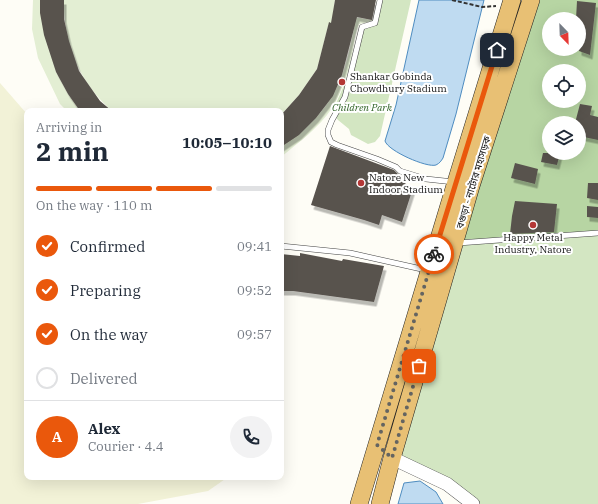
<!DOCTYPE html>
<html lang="en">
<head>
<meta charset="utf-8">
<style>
	:root { --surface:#fff; --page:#f2f2f3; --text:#1f2937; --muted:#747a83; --line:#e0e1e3; --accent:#ea580c }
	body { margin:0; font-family:"IBM Plex Serif","Noto Sans Bengali",serif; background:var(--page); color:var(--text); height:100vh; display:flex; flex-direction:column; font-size:15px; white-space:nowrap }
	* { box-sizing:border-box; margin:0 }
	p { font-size:13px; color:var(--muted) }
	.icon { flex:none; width:22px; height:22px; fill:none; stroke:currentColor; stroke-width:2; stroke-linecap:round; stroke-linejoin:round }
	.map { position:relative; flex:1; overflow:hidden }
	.sheet { position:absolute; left:24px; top:108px; width:260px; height:372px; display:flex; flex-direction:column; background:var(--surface); border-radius:8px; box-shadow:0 4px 16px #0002 }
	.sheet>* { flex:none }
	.needle { width:26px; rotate:157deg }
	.controls { position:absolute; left:542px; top:12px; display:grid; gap:8px }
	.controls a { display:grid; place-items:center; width:44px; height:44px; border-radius:50%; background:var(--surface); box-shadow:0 4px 16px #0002; font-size:20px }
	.pin { position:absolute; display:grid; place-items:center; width:34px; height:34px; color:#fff; margin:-17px; border-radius:8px; box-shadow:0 2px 6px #0006 }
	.courier { position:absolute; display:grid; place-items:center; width:40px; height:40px; margin:-20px; border:3px solid #ea580c; border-radius:50%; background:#fff; color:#222; box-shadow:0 1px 5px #0007 }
	.overview em { font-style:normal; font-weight:700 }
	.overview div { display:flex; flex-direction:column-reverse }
	.overview { display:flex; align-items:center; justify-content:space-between; height:68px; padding:0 12px }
	h1 { font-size:26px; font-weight:700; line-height:30px }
	.bar { display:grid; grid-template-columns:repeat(4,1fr); gap:6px 4px; align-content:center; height:48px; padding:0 12px }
	.bar i { height:5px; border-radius:3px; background:var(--line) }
	.bar .active { background:var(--accent) }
	.bar p { grid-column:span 4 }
	.line { display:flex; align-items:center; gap:10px; padding:0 12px; border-top:1px solid var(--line) }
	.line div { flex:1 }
	.round { display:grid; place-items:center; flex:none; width:42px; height:42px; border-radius:21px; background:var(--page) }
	ol { padding:0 12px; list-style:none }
	li { display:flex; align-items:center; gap:12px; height:44px }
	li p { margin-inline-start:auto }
	li .icon { padding:4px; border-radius:50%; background:var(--accent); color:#fff; stroke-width:4 }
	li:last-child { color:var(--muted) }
	li i { width:22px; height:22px; border:2px solid var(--line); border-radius:50% }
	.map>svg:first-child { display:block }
	.farmland { fill:#f2f2d7 }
	.green { fill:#d3e6c2 }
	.forest { fill:#b7d5a3; fill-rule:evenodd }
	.pitch { fill:#e3eed3 }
	.water { fill:#bfdbf1; stroke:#4e8cc0 }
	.building { fill:#59534e; filter:url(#shadow) }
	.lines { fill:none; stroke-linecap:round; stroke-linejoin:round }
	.service-casing { stroke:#444; stroke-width:6 }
	.tertiary-casing { stroke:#444; stroke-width:14 }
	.trunk-casing { stroke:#222; stroke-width:18 }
	.path { stroke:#333; stroke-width:2; stroke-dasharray:4 2; stroke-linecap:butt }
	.service { stroke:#fff; stroke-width:5 }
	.tertiary { stroke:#fff; stroke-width:13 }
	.trunk { stroke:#e8c074; stroke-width:17 }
	.done { stroke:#646461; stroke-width:4; stroke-dasharray:0 7.2 }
	.route { stroke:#ea580c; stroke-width:5 }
	.poi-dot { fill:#b43736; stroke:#fff; stroke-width:1.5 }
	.labels { text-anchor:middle; stroke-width:4; stroke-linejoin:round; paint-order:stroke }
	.poi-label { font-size:10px; fill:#111; stroke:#fff; text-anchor:start }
	.park-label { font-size:10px; font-style:italic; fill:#306327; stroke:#fff }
	.street-label { font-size:10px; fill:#111; stroke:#fff }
</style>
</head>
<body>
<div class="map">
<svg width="598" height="504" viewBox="0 0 598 504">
	<defs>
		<filter id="shadow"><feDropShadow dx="2.5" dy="4.5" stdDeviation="0" flood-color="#0004"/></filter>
	</defs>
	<rect width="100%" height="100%" fill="#fefdf6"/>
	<path class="farmland" d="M0 83 27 114V477H228L208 491 138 504H0Z"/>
	<path class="green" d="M380 0H411L380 136 375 142 368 144 351 135 349 129 338 120 334 115 333 110 350 72 361 30 374 25Z
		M598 233V504H471L392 458 455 244Z"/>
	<path class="forest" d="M531 0H598V233L455 244ZM549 19H579V49H549ZM549 71H579V101H549ZM549 123H579V153H549Z"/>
	<path class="pitch" d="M33 0H40L56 72 68 94 80 111H67L60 104 38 58 32 29Z
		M64 0H335L333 14 374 20 377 0H379L375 21 359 24C353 37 354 52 350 66 345 80 340 95 332 108 319 128 299 142 281 157V147C329 114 344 85 354 28L329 23 317 69 299 95 281 115V111H112C79 82 63 44 64 0Z"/>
	<path class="water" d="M419 0H484L456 114 443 158C441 161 440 163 436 165 427 168 388 151 385 141L396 105Z
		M420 481 436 492 443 504H398L404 483Z"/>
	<path class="building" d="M40 0H64V19L69 41 79 71 100 101 112 111H80L68 94 56 72 44 35 40 13Z
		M335 0H376L372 20 357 17 342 75 333 96 316 118 299 135 281 147V115L299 95 317 69 329 22 331 23Z
		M577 1 596 3 590 55 579 51V19H576Z
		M580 104 592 106 590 115 598 117V140L579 136V123H575Z
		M330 146 394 170 398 174 396 178 413 188 402 222 382 215 379 225 364 220 311 205Z
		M543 153H560L557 165 541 162Z
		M515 163 538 169 535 184 511 178Z
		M588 183H598V200L587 198Z
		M515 201 557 204 554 232 510 234 512 216Z
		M587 206 598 207V218L587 217Z
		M300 253 342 261 343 259 384 266 374 302 293 291H281V254L300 256Z"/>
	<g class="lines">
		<defs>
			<path id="service" d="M380 0 375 23 362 27 345 97 332 120 328 130V135L331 142 337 145 377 159 396 167 400 171 426 179 454 182
				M458 243 598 233
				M281 246 350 253 426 270"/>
			<path id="tertiary" d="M392 458 447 484 473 504"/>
			<path id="trunk" d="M359 504 456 182 512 0
				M380 504 392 458 471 186 531 0"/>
		</defs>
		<use href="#service" class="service-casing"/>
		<use href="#tertiary" class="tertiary-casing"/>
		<use href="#trunk" class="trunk-casing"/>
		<path class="path" d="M452 0 482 7 496 6"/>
		<use href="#service" class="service"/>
		<use href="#tertiary" class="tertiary"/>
		<use href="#trunk" class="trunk"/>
	</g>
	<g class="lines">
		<path class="done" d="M419 366 392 458 377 445 434 254"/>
		<path class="route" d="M434 254 497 50"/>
	</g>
	<g class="poi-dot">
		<circle cx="342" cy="82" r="4"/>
		<circle cx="361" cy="183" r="4"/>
		<circle cx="533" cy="225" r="4"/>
	</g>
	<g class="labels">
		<g class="poi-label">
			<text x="350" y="80">Shankar Gobinda<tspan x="350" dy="12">Chowdhury Stadium</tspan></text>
			<text x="369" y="181">Natore New<tspan x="369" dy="12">Indoor Stadium</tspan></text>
			<text x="533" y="241" text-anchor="middle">Happy Metal<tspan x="533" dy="12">Industry, Natore</tspan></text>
		</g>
		<g class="park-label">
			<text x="362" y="111">Children Park</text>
		</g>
		<g class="street-label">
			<text transform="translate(473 182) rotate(-73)" y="4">বগুড়া - নাটোর মহাসড়ক</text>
		</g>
	</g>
</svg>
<div class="controls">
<a><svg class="needle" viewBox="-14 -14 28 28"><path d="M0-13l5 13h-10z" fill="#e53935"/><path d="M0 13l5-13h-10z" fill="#747a83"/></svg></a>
<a><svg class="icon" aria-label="locate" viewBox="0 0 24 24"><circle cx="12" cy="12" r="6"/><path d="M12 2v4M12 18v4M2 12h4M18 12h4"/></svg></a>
<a><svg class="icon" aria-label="layers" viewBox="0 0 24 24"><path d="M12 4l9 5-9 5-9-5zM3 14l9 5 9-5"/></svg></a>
</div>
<div class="pin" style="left:419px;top:366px;background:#ea580c"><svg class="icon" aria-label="bag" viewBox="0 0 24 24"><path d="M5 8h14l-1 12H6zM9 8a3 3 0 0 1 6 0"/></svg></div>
<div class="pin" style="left:497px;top:50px;background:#1f2937"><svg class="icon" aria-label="home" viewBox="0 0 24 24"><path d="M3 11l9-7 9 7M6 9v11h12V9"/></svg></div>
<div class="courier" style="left:434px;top:254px"><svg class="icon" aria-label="bike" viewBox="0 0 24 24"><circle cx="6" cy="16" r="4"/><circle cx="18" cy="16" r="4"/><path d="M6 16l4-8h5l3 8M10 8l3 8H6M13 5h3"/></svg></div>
<section class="sheet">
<div class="overview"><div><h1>2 min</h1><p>Arriving in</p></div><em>10:05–10:10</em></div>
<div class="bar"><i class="active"></i><i class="active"></i><i class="active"></i><i></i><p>On the way · 110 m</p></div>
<ol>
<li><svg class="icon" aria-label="check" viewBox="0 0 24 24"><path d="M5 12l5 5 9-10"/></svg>Confirmed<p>09:41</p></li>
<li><svg class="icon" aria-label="check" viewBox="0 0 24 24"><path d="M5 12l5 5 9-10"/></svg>Preparing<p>09:52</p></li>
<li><svg class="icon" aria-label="check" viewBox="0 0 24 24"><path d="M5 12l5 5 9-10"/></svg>On the way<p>09:57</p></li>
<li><i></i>Delivered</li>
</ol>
<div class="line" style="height:72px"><b class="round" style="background:var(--accent);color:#fff">A</b><div><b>Alex</b><p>Courier · 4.4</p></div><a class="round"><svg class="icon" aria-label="phone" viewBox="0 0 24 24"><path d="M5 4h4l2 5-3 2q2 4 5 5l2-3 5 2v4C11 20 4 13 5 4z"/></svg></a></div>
</section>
</div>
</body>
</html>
